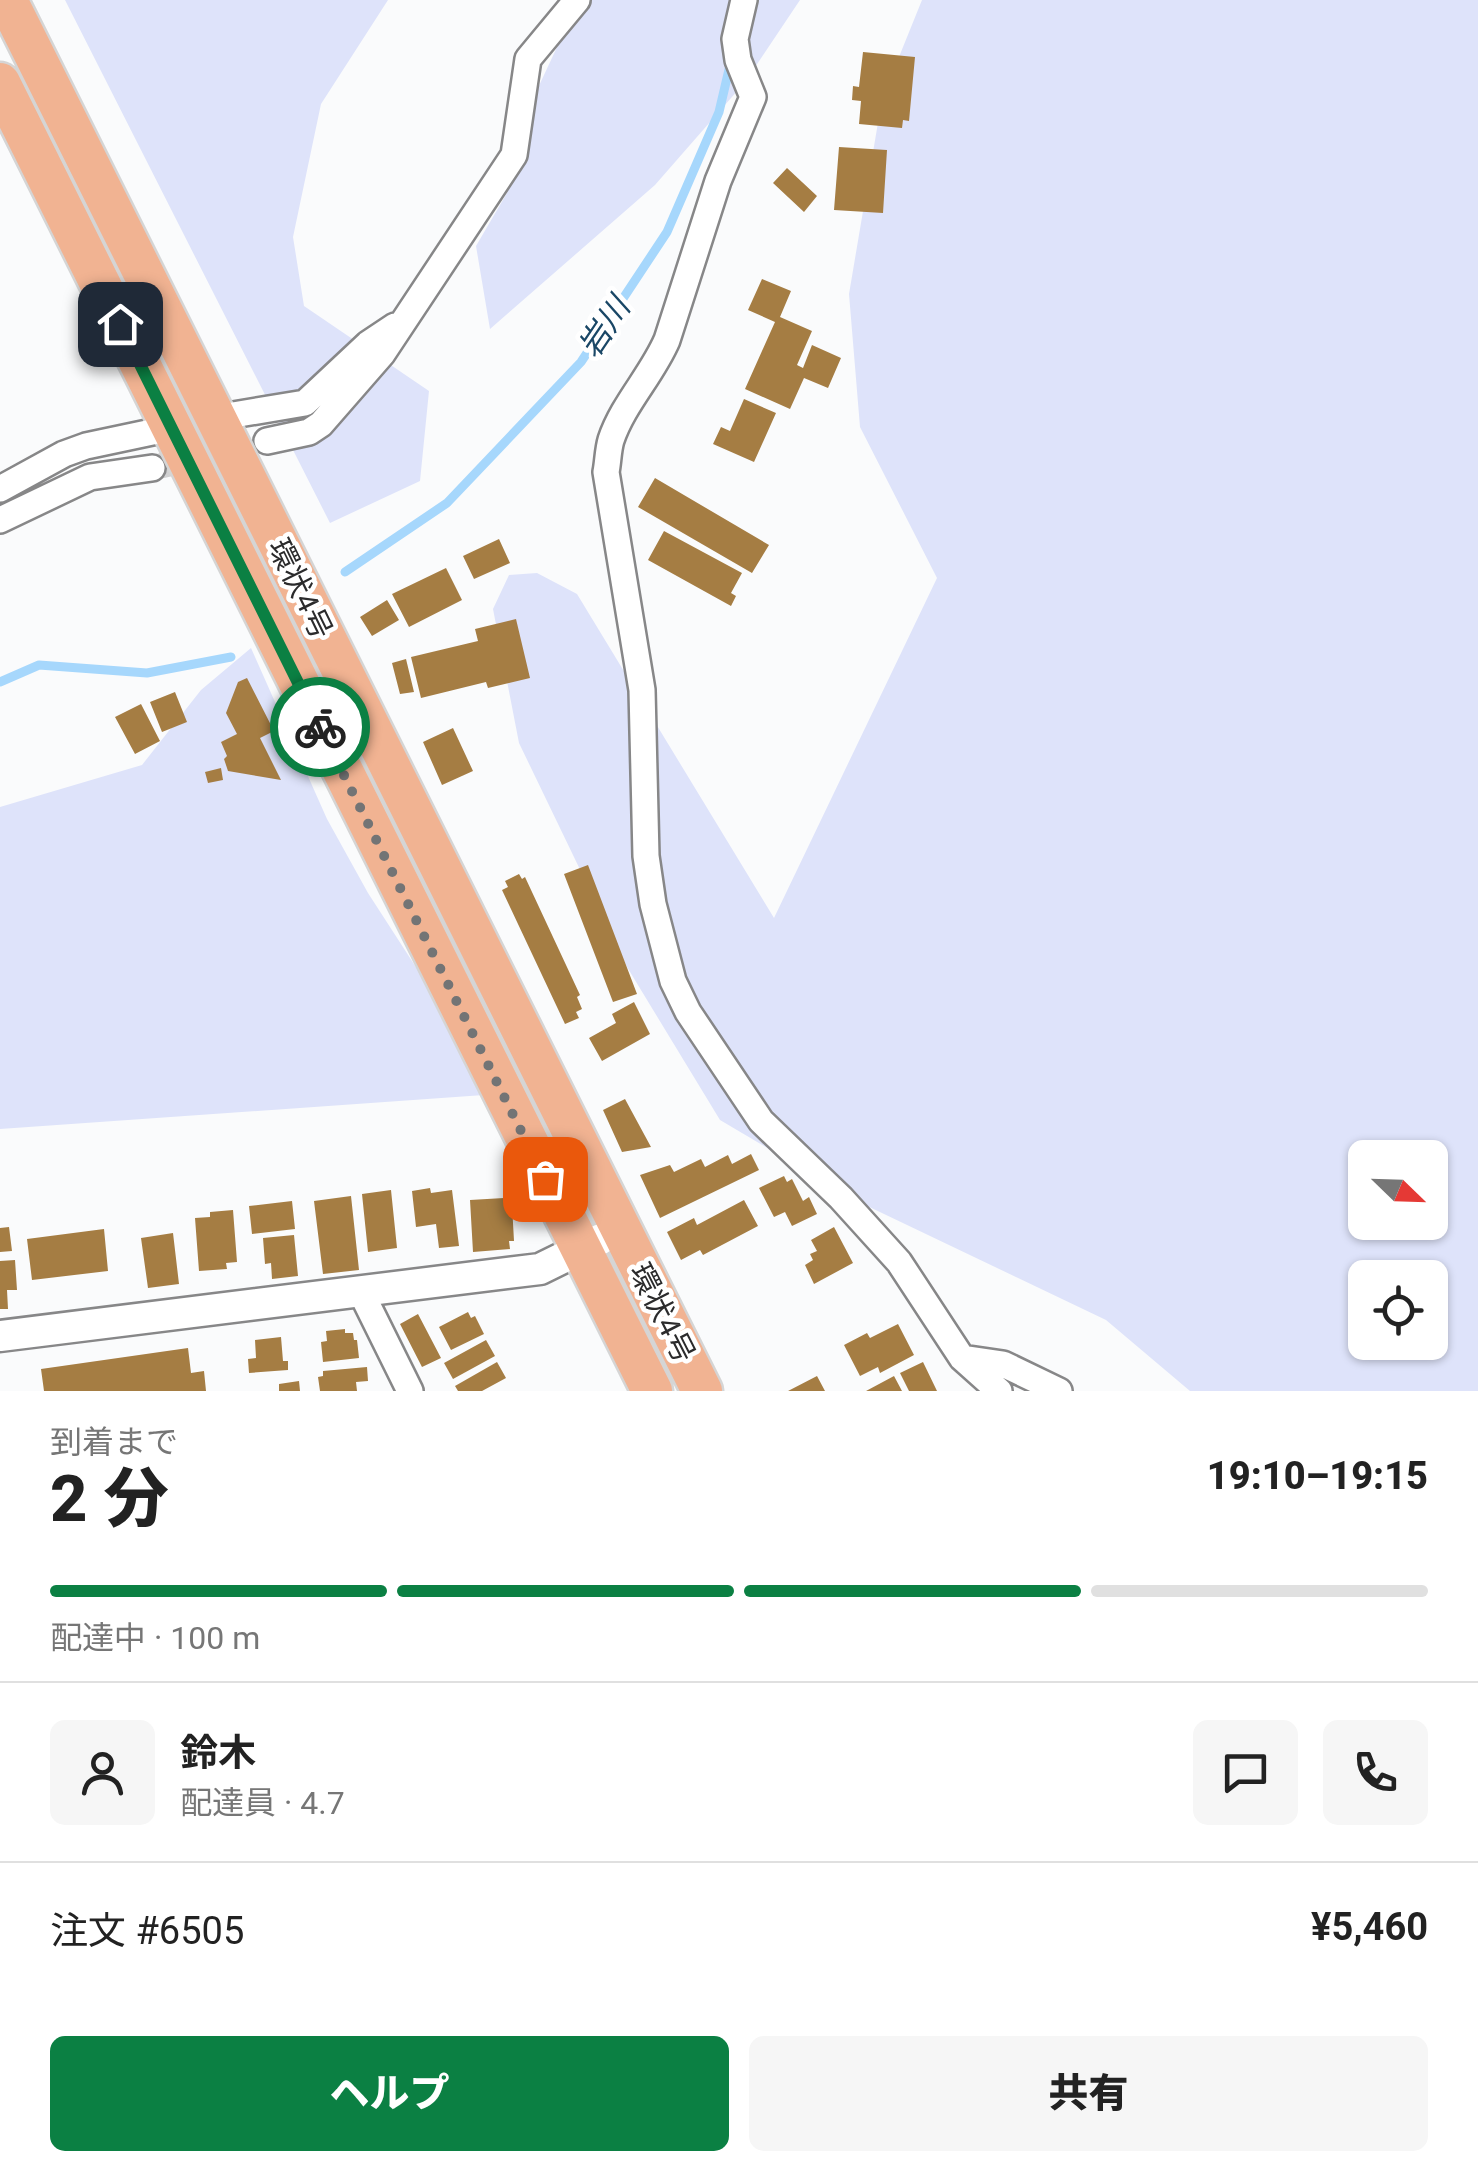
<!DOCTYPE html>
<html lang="ja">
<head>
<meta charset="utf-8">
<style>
	:root { --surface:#fff; --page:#f6f6f6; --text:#222; --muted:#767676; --line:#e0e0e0; --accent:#0b8043 }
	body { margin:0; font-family:Roboto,"Noto Sans JP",sans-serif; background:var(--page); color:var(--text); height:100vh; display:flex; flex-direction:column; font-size:38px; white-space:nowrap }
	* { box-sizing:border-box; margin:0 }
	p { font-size:32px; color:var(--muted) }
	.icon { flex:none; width:55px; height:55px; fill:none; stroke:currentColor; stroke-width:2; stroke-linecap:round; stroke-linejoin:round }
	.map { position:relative; height:1391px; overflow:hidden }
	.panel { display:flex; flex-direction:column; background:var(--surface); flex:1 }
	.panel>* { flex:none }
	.needle { width:65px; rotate:113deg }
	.buttons { position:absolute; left:1348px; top:1140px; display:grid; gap:20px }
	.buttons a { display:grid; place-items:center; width:100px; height:100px; border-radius:15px; background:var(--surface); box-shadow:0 2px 8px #0004; font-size:50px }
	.pin { position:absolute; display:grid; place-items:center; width:85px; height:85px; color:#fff; margin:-42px; border-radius:20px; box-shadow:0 5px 15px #0006 }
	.courier { position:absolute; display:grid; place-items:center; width:100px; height:100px; margin:-50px; border:8px solid #0b8043; border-radius:50%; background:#fff; color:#222; box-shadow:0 2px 12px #0007 }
	.summary em { font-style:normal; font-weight:800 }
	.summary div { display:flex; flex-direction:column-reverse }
	.summary { display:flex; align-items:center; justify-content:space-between; height:170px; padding:0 50px }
	h1 { font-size:65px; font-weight:800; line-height:75px }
	.bar { display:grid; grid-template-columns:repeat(4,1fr); gap:15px 10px; align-content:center; height:120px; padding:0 50px }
	.bar i { height:12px; border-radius:8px; background:var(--line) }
	.bar .active { background:var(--accent) }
	.bar p { grid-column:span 4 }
	.line { display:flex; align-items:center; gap:25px; padding:0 50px; border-top:2px solid var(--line) }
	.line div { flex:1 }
	.round { display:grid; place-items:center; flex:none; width:105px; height:105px; border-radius:15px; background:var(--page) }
	.primary-button { display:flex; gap:20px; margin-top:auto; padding:20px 50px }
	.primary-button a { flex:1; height:115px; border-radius:15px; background:var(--accent); color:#fff; font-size:40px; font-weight:800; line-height:115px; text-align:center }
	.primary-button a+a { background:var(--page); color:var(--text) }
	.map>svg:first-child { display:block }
	.green { fill:#dee3fa; fill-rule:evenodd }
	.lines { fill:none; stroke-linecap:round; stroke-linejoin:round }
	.stream { stroke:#a6d7fc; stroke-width:9 }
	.building { fill:#a57d43 }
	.minor-tunnel { stroke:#d1d1d2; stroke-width:25; stroke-dasharray:25 12; stroke-linecap:butt }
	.minor-casing { stroke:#878788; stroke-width:30 }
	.tertiary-casing { stroke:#878788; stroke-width:35 }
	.primary-casing { stroke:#d5d5d5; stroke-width:45 }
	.minor { stroke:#fff; stroke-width:25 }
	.tertiary { stroke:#fff; stroke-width:30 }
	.primary { stroke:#f1b392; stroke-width:40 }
	.done { stroke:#737475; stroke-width:10; stroke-dasharray:0 18 }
	.route { stroke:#0b8043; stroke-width:12 }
	.labels { text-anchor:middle; stroke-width:9; stroke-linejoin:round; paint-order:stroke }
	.street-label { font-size:30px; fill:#2b2b2c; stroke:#fff }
	.water-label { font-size:32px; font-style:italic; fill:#1a4766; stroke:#fff }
</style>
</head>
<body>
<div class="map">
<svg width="1478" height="1391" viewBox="0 0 1478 1391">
	<rect width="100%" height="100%" fill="#fafbfc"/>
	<path class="green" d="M65 0H388L321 104 293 237 304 306 429 391 420 481 330 523Z
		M579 0H800L745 82 655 185 490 329 476 246 507 193 530 105Z
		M922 0H1478V1391H1190L1106 1320 861 1203 720 1120 627 967 519 743 493 609 509 575 537 573 577 594 774 918 937 578 860 427 849 294 882 99ZM1365 1158H1430V1222H1365ZM1365 1278H1430V1342H1365Z
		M251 648 327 819 368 893 498 1094 0 1129V807L142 765 201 690Z"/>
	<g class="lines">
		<path class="stream" d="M345 572 447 503 581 362 667 232 719 112 731 61
			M0 682 39 665 147 673 231 657"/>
	</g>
	<path class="building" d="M863 52 915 57 909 121 903 120 902 128 859 124 861 101 852 100 853 86 859 87Z
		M839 147 887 150 883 213 834 210Z
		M787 168 817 196 804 212 773 183Z
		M762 279 791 291 780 317 812 331 797 365 803 368 812 345 841 358 828 388 804 378 790 409 745 389 775 322 748 310Z
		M744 399 776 413 754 462 713 444 721 427 730 431Z
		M655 478 769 545 752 573 638 507Z
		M664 531 742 573 731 593 736 596 731 606 648 560Z
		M499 539 510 563 474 579 463 556Z
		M446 568 462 600 409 627 392 594Z
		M387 600 399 620 372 636 360 617Z
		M516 619 530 678 488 688 486 682 421 698 411 657 478 641 475 629Z
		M406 659 414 692 400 694 392 663Z
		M247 678 274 731 260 738 281 780 228 771 224 759 227 756 221 742 237 734 226 713 238 682Z
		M175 692 187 722 162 732 150 702Z
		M141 704 160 741 135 754 115 717Z
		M453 728 473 771 442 785 423 742Z
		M221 768 223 780 208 783 205 772Z
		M588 865 637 994 613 1002 564 874Z
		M519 874 522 879 525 877 580 995 577 997 582 1009 576 1012 579 1018 565 1024 502 890 508 887 505 881Z
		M634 1002 650 1034 602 1061 589 1038 616 1023 612 1014Z
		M625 1099 651 1147 622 1152 603 1110Z
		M751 1154 759 1170 660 1218 640 1175 670 1165 674 1172 701 1159 705 1167 728 1155 732 1164Z
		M784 1176 787 1182 792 1179 803 1201 809 1197 817 1214 792 1226 785 1212 774 1217 759 1188Z
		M430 1188 431 1193 452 1190 459 1246 439 1248 436 1224 416 1227 412 1191Z
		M391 1190 397 1248 368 1252 362 1194Z
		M351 1196 359 1270 323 1274 314 1201Z
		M504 1198 505 1206 512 1205 514 1241H509L510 1249 473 1252 470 1200Z
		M744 1200 758 1226 703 1255 700 1250 681 1260 667 1232 694 1218 697 1225Z
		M292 1201 295 1229 252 1234 249 1206Z
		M233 1210 237 1262 226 1263 227 1269 199 1271 195 1218 210 1217V1212Z
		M9 1227 12 1251 0 1252V1228Z
		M834 1227 853 1263 814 1284 805 1265 813 1260 810 1254 817 1251 811 1240Z
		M104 1229 108 1271 32 1280 27 1239Z
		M173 1233 179 1284 148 1288 141 1238Z
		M294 1235 298 1276 272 1279 271 1263 265 1264 263 1238Z
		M15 1260 17 1290H7L8 1309H0V1261Z
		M468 1312 471 1318 475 1316 484 1334 451 1350 439 1327Z
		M418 1314 441 1358 422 1367 400 1324Z
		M898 1324 914 1355 880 1373 878 1367 860 1376 844 1345 867 1333 870 1338Z
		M345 1329V1333H353L354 1340H357L359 1358 323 1362 321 1342 327 1341 326 1331Z
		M281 1337 283 1361H288V1370L249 1373 248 1359 256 1358 255 1340Z
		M486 1340 495 1356 453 1379 444 1363Z
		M188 1348 191 1373 204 1371 206 1391H44L41 1369Z
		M497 1362 506 1378 482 1391H458L455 1386Z
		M923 1362 937 1391H909L900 1373Z
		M367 1367 368 1381 356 1382 357 1391H320L318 1377 323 1376V1371Z
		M817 1376 825 1391H788Z
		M894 1376 902 1391H866Z
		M299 1381 300 1391H279V1384Z"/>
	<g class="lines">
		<path class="minor-tunnel" d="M152 468 267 441"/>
		<defs>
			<path id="minor" d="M744 0 735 39 738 60 753 97 718 181 667 340C652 375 623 404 611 440 608 450 608 462 606 472L642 690 646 856 653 904 673 981 688 1012 761 1121 841 1198 899 1262 962 1358 1003 1364 1059 1391
				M215 418 305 403 368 344 395 326
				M267 441 309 432 321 424 382 354 514 155 528 59 577 0
				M0 489 64 454 86 446 171 428
				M0 520 90 477 152 468
				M361 1292 410 1391
				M962 1358 999 1391"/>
			<path id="tertiary" d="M0 1336 540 1269 601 1239"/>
			<path id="primary" d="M7 0 702 1391
				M0 83 652 1391"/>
		</defs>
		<use href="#minor" class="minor-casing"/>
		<use href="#tertiary" class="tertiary-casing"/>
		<use href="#primary" class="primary-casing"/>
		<use href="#minor" class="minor"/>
		<use href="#tertiary" class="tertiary"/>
		<use href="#primary" class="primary"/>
	</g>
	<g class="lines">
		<path class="done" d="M320 727 545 1179"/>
		<path class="route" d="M120 324 320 727"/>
	</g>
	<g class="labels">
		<g class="street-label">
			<text transform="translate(300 589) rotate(64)" y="10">環状4号</text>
			<text transform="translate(662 1313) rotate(63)" y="10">環状4号</text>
		</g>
		<g class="water-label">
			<text transform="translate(604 327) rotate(-56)" y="11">岩川</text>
		</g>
	</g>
</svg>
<div class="buttons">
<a><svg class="needle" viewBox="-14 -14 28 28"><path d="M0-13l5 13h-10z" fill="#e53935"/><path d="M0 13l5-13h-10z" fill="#767676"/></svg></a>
<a><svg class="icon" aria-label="locate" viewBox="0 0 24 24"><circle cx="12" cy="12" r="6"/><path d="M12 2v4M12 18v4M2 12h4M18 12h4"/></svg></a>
</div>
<div class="pin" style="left:545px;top:1179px;background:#ea580c"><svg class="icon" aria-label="bag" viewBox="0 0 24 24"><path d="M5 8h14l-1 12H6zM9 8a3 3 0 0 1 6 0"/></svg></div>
<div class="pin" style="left:120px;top:324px;background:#1f2937"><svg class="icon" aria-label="home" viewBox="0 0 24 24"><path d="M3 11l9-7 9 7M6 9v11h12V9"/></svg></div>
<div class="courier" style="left:320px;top:727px"><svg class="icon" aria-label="bike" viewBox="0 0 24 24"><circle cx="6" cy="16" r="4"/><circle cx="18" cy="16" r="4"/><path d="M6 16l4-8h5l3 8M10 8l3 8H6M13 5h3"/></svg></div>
</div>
<section class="panel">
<div class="summary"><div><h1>2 分</h1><p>到着まで</p></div><em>19:10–19:15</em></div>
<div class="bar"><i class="active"></i><i class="active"></i><i class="active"></i><i></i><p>配達中 · 100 m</p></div>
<div class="line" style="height:180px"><a class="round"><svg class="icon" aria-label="person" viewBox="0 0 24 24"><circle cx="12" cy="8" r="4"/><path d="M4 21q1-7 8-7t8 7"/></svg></a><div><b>鈴木</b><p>配達員 · 4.7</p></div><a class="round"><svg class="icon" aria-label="chat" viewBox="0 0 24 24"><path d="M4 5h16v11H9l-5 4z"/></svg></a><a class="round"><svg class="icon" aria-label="phone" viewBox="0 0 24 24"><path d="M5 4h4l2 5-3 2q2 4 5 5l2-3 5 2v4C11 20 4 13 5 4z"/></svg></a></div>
<div class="line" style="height:130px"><div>注文 #6505</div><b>¥5,460</b></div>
<div class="primary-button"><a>ヘルプ</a><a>共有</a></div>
</section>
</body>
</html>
